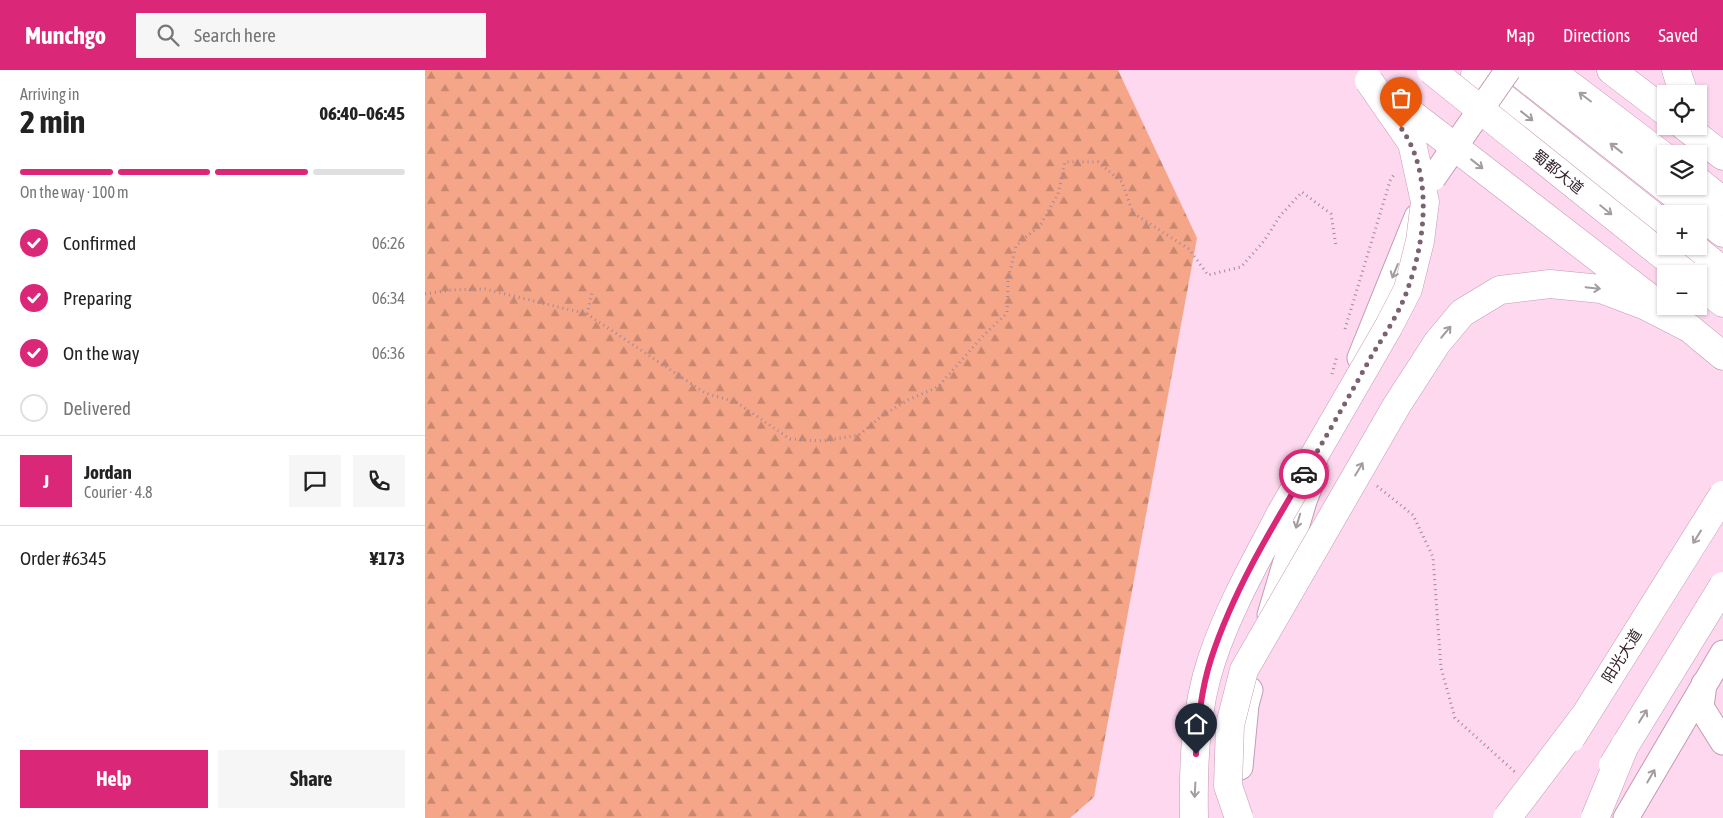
<!DOCTYPE html>
<html lang="en">
<head>
<meta charset="utf-8">
<style>
	:root { --surface:#fff; --page:#f6f6f6; --text:#222; --muted:#767676; --line:#e0e0e0; --accent:#db2777 }
	body { margin:0; font-family:"Asap Condensed","Noto Sans SC",sans-serif; background:var(--page); color:var(--text); height:100vh; display:flex; flex-direction:column; font-size:19px; white-space:nowrap }
	* { box-sizing:border-box; margin:0 }
	p { font-size:16px; color:var(--muted) }
	.icon { flex:none; width:28px; height:28px; fill:none; stroke:currentColor; stroke-width:2; stroke-linecap:round; stroke-linejoin:round }
	.map { position:relative; flex:1; overflow:hidden }
	.sheet { display:flex; flex-direction:column; background:var(--surface); width:425px }
	.sheet>* { flex:none }
	.fabs { position:absolute; left:1232px; top:15px; display:grid; gap:10px }
	.fabs a { display:grid; place-items:center; width:50px; height:50px; border-radius:0px; background:var(--surface); box-shadow:0 1px 4px #0004; font-size:25px }
	.pin { position:absolute; display:grid; place-items:center; width:42px; height:42px; color:#fff; margin:-51px -21px; border-radius:50% 50% 50% 0; rotate:-45deg; box-shadow:0 0 5px #0007 }
	.pin .icon { rotate:45deg }
	.courier { position:absolute; display:grid; place-items:center; width:50px; height:50px; margin:-25px; border:4px solid #db2777; border-radius:50%; background:#fff; color:#222; box-shadow:0 1px 6px #0007 }
	.headline em { font-style:normal; font-weight:700 }
	.headline div { display:flex; flex-direction:column-reverse }
	.headline { display:flex; align-items:center; justify-content:space-between; height:85px; padding:0 20px }
	h1 { font-size:32px; font-weight:700; line-height:38px }
	.bar { display:grid; grid-template-columns:repeat(4,1fr); gap:8px 5px; align-content:center; height:60px; padding:0 20px }
	.bar i { height:6px; border-radius:4px; background:var(--line) }
	.bar .on { background:var(--accent) }
	.bar p { grid-column:span 4 }
	.line { display:flex; align-items:center; gap:12px; padding:0 20px; border-top:1px solid var(--line) }
	.line div { flex:1 }
	.round { display:grid; place-items:center; flex:none; width:52px; height:52px; border-radius:0px; background:var(--page) }
	ol { padding:0 20px; list-style:none }
	li { display:flex; align-items:center; gap:15px; height:55px }
	li p { margin-inline-start:auto }
	li .icon { padding:5px; border-radius:50%; background:var(--accent); color:#fff; stroke-width:4 }
	li:last-child { color:var(--muted) }
	li i { width:28px; height:28px; border:2px solid var(--line); border-radius:50% }
	.button { display:flex; gap:10px; margin-top:auto; padding:10px 20px }
	.button a { flex:1; height:58px; border-radius:0px; background:var(--accent); color:#fff; font-size:20px; font-weight:700; line-height:58px; text-align:center }
	.button a+a { background:var(--page); color:var(--text) }
	header { display:flex; align-items:center; gap:30px; box-sizing:border-box; height:70px; padding:0 25px; background:var(--accent); color:#fff }
	header strong { font-size:24px }
	nav { display:flex; gap:28px; margin-inline-start:auto; font-size:18px }
	.search { width:350px; height:45px; background:var(--page); display:flex; align-items:center; gap:12px; box-sizing:border-box; padding:0 18px; border-radius:0px; color:var(--muted); font-size:19px }
	main { display:flex; flex:1; min-height:0 }
	.map>svg:first-child { display:block }
	.forest { fill:url(#forest-firs) }
	.lines { fill:none; stroke-linecap:round; stroke-linejoin:round }
	.minor-casing { stroke:#c59ab4; stroke-width:27 }
	.highway-casing { stroke:#c59ab4; stroke-width:29 }
	.path { stroke:#a48899; stroke-width:3; stroke-dasharray:1 4; stroke-linecap:butt }
	.minor { stroke:#fff; stroke-width:25 }
	.highway { stroke:#fff; stroke-width:28 }
	.minor-bridge-casing { stroke:#c59ab4; stroke-width:27; stroke-linecap:butt }
	.major-bridge-casing { stroke:#c59ab4; stroke-width:29; stroke-linecap:butt }
	.highway-bridge-casing { stroke:#c59ab4; stroke-width:29; stroke-linecap:butt }
	.minor-bridge { stroke:#fff; stroke-width:25 }
	.major-bridge { stroke:#fff; stroke-width:28 }
	.highway-bridge { stroke:#fff; stroke-width:28 }
	.oneway { stroke:#a39ca0 }
	.done { stroke:#7a6270; stroke-width:5; stroke-dasharray:0 9 }
	.route { stroke:#db2777; stroke-width:6 }
	.labels { text-anchor:middle; stroke-width:5; stroke-linejoin:round; paint-order:stroke }
	.street-label { font-size:15px; fill:#33222c; stroke:#fff }
</style>
</head>
<body>
<header>
<strong>Munchgo</strong>
<div class="search"><svg class="icon" aria-label="search" viewBox="0 0 24 24"><circle cx="10" cy="10" r="6"/><path d="M15 15l6 6"/></svg>Search here</div>
<nav><a>Map</a><a>Directions</a><a>Saved</a></nav>
</header>
<main>
<section class="sheet">
<div class="headline"><div><h1>2 min</h1><p>Arriving in</p></div><em>06:40–06:45</em></div>
<div class="bar"><i class="on"></i><i class="on"></i><i class="on"></i><i></i><p>On the way · 100 m</p></div>
<ol>
<li><svg class="icon" aria-label="check" viewBox="0 0 24 24"><path d="M5 12l5 5 9-10"/></svg>Confirmed<p>06:26</p></li>
<li><svg class="icon" aria-label="check" viewBox="0 0 24 24"><path d="M5 12l5 5 9-10"/></svg>Preparing<p>06:34</p></li>
<li><svg class="icon" aria-label="check" viewBox="0 0 24 24"><path d="M5 12l5 5 9-10"/></svg>On the way<p>06:36</p></li>
<li><i></i>Delivered</li>
</ol>
<div class="line" style="height:90px"><b class="round" style="background:var(--accent);color:#fff">J</b><div><b>Jordan</b><p>Courier · 4.8</p></div><a class="round"><svg class="icon" aria-label="chat" viewBox="0 0 24 24"><path d="M4 5h16v11H9l-5 4z"/></svg></a><a class="round"><svg class="icon" aria-label="phone" viewBox="0 0 24 24"><path d="M5 4h4l2 5-3 2q2 4 5 5l2-3 5 2v4C11 20 4 13 5 4z"/></svg></a></div>
<div class="line" style="height:65px"><div>Order #6345</div><b>¥173</b></div>
<div class="button"><a>Help</a><a>Share</a></div>
</section>
<div class="map">
<svg width="1298" height="748" viewBox="0 0 1298 748">
	<defs>
		<pattern id="forest-firs" width="22" height="20" patternUnits="userSpaceOnUse" patternTransform="scale(1.25)"><rect width="22" height="20" fill="#f6a688"/><path d="M5 1l3.5 6h-7zM16 11l3.5 6h-7z" fill="#c8876f"/></pattern>
	</defs>
	<rect width="100%" height="100%" fill="#fdd8ee"/>
	<path class="forest" d="M0 0H693L772 168 669 727 645 748H0Z"/>
	<g class="lines">
		<defs>
			<path id="minor" d="M935 288 992 147
				M845 545 879 431 891 400
				M1279 614 1276 637 1298 672
				M815 697 821 635 825 620
				M1201 748 1298 583"/>
			<path id="highway" d="M1091 0 1298 163
				M1125 0 1241 88
				M1186 0 1241 42
				M1251 0 1259 24
				M1050 5 1241 156
				M1259 56 1298 86
				M1274 112 1298 131
				M1267 176 1298 201
				M1274 214 1298 233
				M1264 258 1298 286
				M769 748C768 696 770 639 787 589 804 538 831 491 856 443"/>
		</defs>
		<use href="#minor" class="minor-casing"/>
		<use href="#highway" class="highway-casing"/>
		<path class="path" d="M0 224 26 220 60 219 162 244 280 323 311 332 365 369 398 371 434 365 458 345 483 330 513 317 557 267 582 243 583 210 591 176 616 154 633 124 640 92H673L697 112 708 143 764 179 783 205 816 197 839 171 855 146 877 122 906 144 911 176
			M162 244 167 223
			M920 259 965 111 970 103
			M907 304 912 286
			M952 416 988 445 1008 487 1016 598 1030 648 1090 702"/>
		<use href="#minor" class="minor"/>
		<use href="#highway" class="highway"/>
		<defs>
			<path id="minor-bridge" d="M1008 108 1083 0"/>
			<path id="major-bridge" d="M1146 668 1298 425
				M1188 695 1298 516"/>
			<path id="highway-bridge" d="M1006 0 1261 204
				M965 27 1225 228
				M856 443 964 256 983 219 995 171 1000 132 987 73 944 11
				M814 748 803 716 805 655 819 600 972 335 1012 273 1037 243 1075 220 1125 214 1176 219 1221 236 1264 258
				M1082 748 1158 648
				M1170 748 1200 675"/>
		</defs>
		<use href="#minor-bridge" class="minor-bridge-casing"/>
		<use href="#major-bridge" class="major-bridge-casing"/>
		<use href="#highway-bridge" class="highway-bridge-casing"/>
		<use href="#minor-bridge" class="minor-bridge"/>
		<use href="#major-bridge" class="major-bridge"/>
		<use href="#highway-bridge" class="highway-bridge"/>
	</g>
	<defs><path id="oneway-shaft" d="M-6 0H5M1.5-3L5.5 0L1.5 3" fill="none" stroke-width="1.6" stroke-linecap="round" stroke-linejoin="round" transform="scale(1.25)"/></defs>
	<g class="oneway">
		<use href="#oneway-shaft" transform="translate(1160 27) rotate(-143)"/>
		<use href="#oneway-shaft" transform="translate(1102 46) rotate(38)"/>
		<use href="#oneway-shaft" transform="translate(1191 78) rotate(-142)"/>
		<use href="#oneway-shaft" transform="translate(1052 94) rotate(38)"/>
		<use href="#oneway-shaft" transform="translate(1181 140) rotate(39)"/>
		<use href="#oneway-shaft" transform="translate(970 201) rotate(112)"/>
		<use href="#oneway-shaft" transform="translate(1168 218) rotate(6)"/>
		<use href="#oneway-shaft" transform="translate(1021 262) rotate(-50)"/>
		<use href="#oneway-shaft" transform="translate(934 399) rotate(-59)"/>
		<use href="#oneway-shaft" transform="translate(873 451) rotate(107)"/>
		<use href="#oneway-shaft" transform="translate(1272 467) rotate(122)"/>
		<use href="#oneway-shaft" transform="translate(1218 646) rotate(-58)"/>
		<use href="#oneway-shaft" transform="translate(1226 706) rotate(-60)"/>
		<use href="#oneway-shaft" transform="translate(770 720) rotate(93)"/>
	</g>
	<g class="lines">
		<path class="done" d="M879 404C902 365 925 325 947 285 960 264 975 242 983 218 1001 168 1008 103 976 58"/>
		<path class="route" d="M771 684C773 652 776 620 786 589 807 524 844 462 879 404"/>
	</g>
	<g class="labels">
		<g class="street-label">
			<text transform="translate(1133 102) rotate(39)" y="5">蜀都大道</text>
			<text transform="translate(1197 586) rotate(-58)" y="5">阳光大道</text>
		</g>
	</g>
</svg>
<div class="fabs">
<a><svg class="icon" aria-label="locate" viewBox="0 0 24 24"><circle cx="12" cy="12" r="6"/><path d="M12 2v4M12 18v4M2 12h4M18 12h4"/></svg></a>
<a><svg class="icon" aria-label="layers" viewBox="0 0 24 24"><path d="M12 4l9 5-9 5-9-5zM3 14l9 5 9-5"/></svg></a>
<a>+</a>
<a>−</a>
</div>
<div class="pin" style="left:976px;top:58px;background:#ea580c"><svg class="icon" aria-label="bag" viewBox="0 0 24 24"><path d="M5 8h14l-1 12H6zM9 8a3 3 0 0 1 6 0"/></svg></div>
<div class="pin" style="left:771px;top:684px;background:#1f2937"><svg class="icon" aria-label="home" viewBox="0 0 24 24"><path d="M3 11l9-7 9 7M6 9v11h12V9"/></svg></div>
<div class="courier" style="left:879px;top:404px"><svg class="icon" aria-label="car" viewBox="0 0 24 24"><path d="M5 17H2v-5l4-1 3-4h7l3 4 3 1v5h-3M9 17h6M6 11h13"/><circle cx="7" cy="17" r="2"/><circle cx="17" cy="17" r="2"/></svg></div>
</div>
</main>
</body>
</html>
